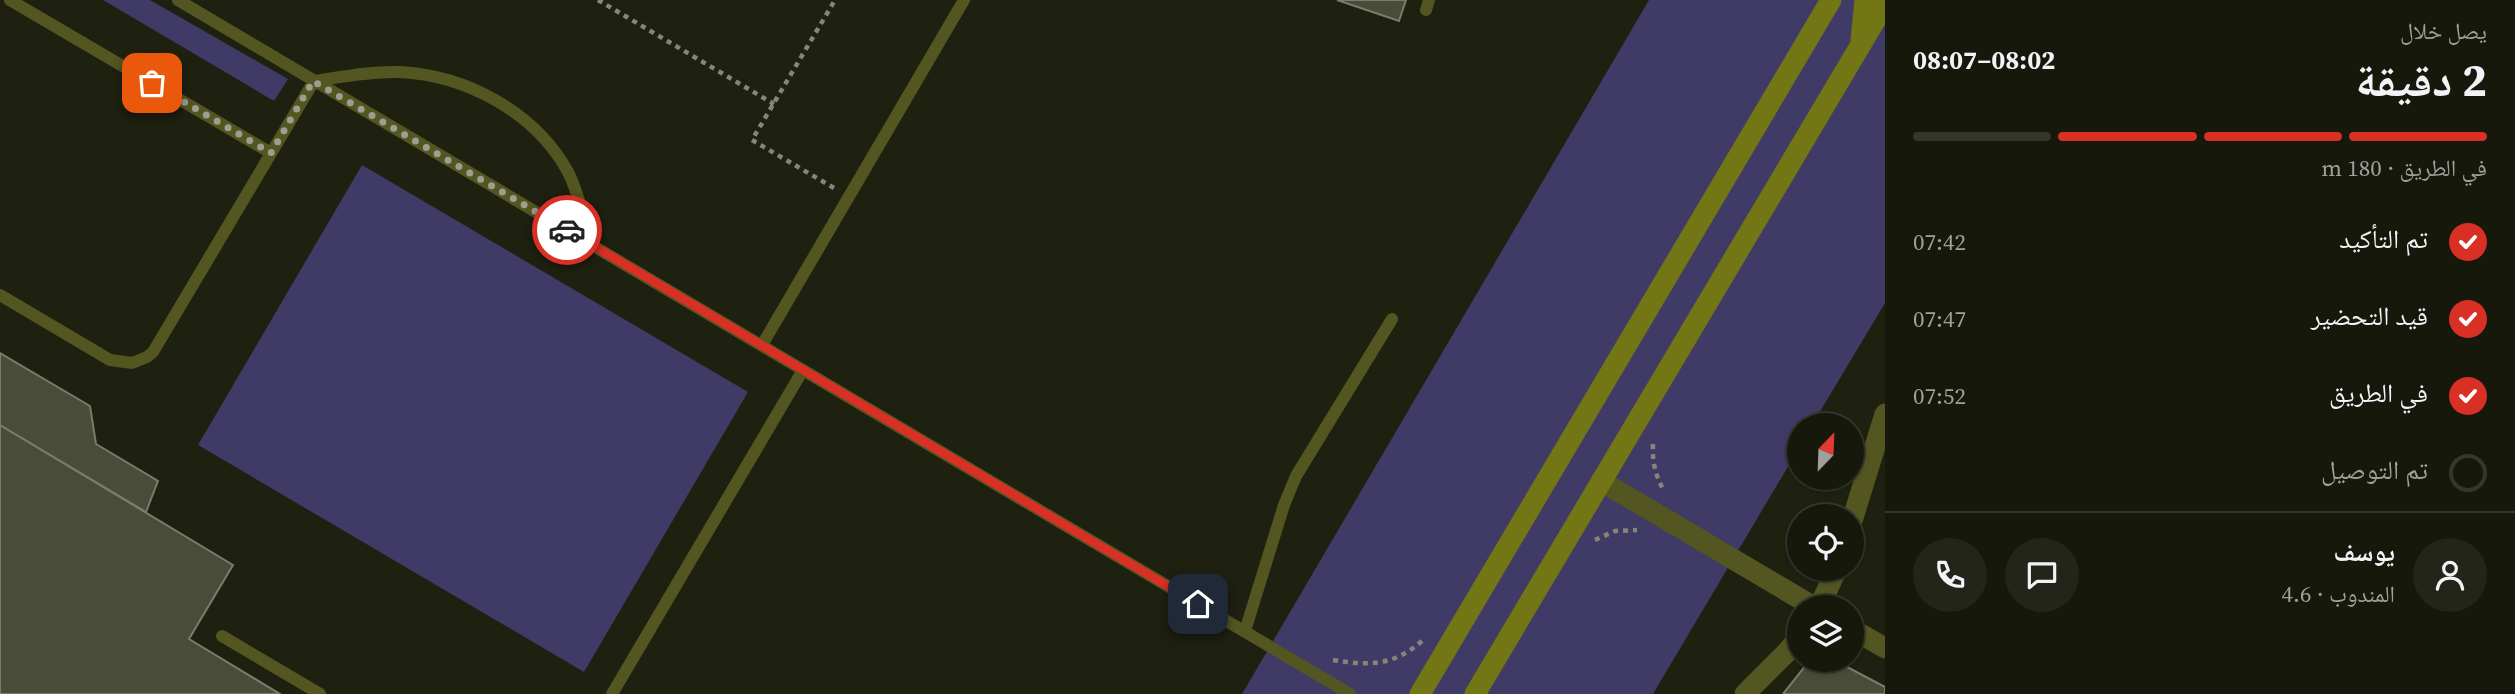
<!DOCTYPE html>
<html lang="ar">
<head>
<meta charset="utf-8">
<style>
	:root { --surface:#16180c; --page:#23251a; --text:#f1f3f6; --muted:#9ea09d; --line:#35372d; --accent:#d93025 }
	body { margin:0; font-family:"Source Serif 4","Noto Naskh Arabic",serif; background:var(--page); color:var(--text); direction:rtl; height:100vh; display:flex; flex-direction:column; font-size:26px; white-space:nowrap }
	* { box-sizing:border-box; margin:0 }
	p { font-size:23px; color:var(--muted) }
	.icon { flex:none; width:38px; height:38px; fill:none; stroke:currentColor; stroke-width:2; stroke-linecap:round; stroke-linejoin:round }
	.map { position:relative; flex:1; overflow:hidden; direction:ltr }
	.side { display:flex; flex-direction:column; background:var(--surface); width:630px }
	.side>* { flex:none }
	.needle { width:46px; rotate:23deg }
	.controls { position:absolute; left:1787px; top:413px; display:grid; gap:14px }
	.controls a { display:grid; place-items:center; width:77px; height:77px; border-radius:50%; background:var(--surface); box-shadow:0 2px 5px #0004,0 0 0 2px var(--line); font-size:35px }
	.pin { position:absolute; display:grid; place-items:center; width:60px; height:60px; color:#fff; margin:-30px; border-radius:14px; box-shadow:0 4px 10px #0006 }
	.courier { position:absolute; display:grid; place-items:center; width:70px; height:70px; margin:-35px; border:5px solid #d93025; border-radius:50%; background:#fff; color:#222; box-shadow:0 2px 9px #0007 }
	.overview em { font-style:normal; font-weight:700 }
	.overview div { display:flex; flex-direction:column-reverse }
	.overview { display:flex; align-items:center; justify-content:space-between; height:119px; padding:0 28px }
	h1 { font-size:46px; font-weight:700; line-height:52px }
	.bar { display:grid; grid-template-columns:repeat(4,1fr); gap:10px 7px; align-content:center; height:84px; padding:0 28px }
	.bar i { height:9px; border-radius:5px; background:var(--line) }
	.bar .active { background:var(--accent) }
	.bar p { grid-column:span 4 }
	.line { display:flex; align-items:center; gap:18px; padding:0 28px; border-top:2px solid var(--line) }
	.line div { flex:1 }
	.round { display:grid; place-items:center; flex:none; width:74px; height:74px; border-radius:37px; background:var(--page) }
	ol { padding:0 28px; list-style:none }
	li { display:flex; align-items:center; gap:21px; height:77px }
	li p { margin-inline-start:auto }
	li .icon { padding:7px; border-radius:50%; background:var(--accent); color:#fff; stroke-width:4 }
	li:last-child { color:var(--muted) }
	li i { width:38px; height:38px; border:4px solid var(--line); border-radius:50% }
	main { display:flex; flex:1; min-height:0 }
	.map>svg:first-child { display:block }
	.green { fill:#3f3a66 }
	.building { fill:#4a4c3a; stroke:#7a7c69; stroke-width:2 }
	.lines { fill:none; stroke-linecap:round; stroke-linejoin:round }
	.path { stroke:#85867a; stroke-width:4.5; stroke-dasharray:5 5; stroke-linecap:butt }
	.lane { stroke:#535621; stroke-width:12 }
	.street { stroke:#535621; stroke-width:21 }
	.secondary { stroke:#727614; stroke-width:21 }
	.done { stroke:#9d9e92; stroke-width:7; stroke-dasharray:0 12.6 }
	.route { stroke:#d93025; stroke-width:9 }
</style>
</head>
<body>
<main>
<section class="side">
<div class="overview"><div><h1>2 دقيقة</h1><p>يصل خلال</p></div><em>08:02–08:07</em></div>
<div class="bar"><i class="active"></i><i class="active"></i><i class="active"></i><i></i><p>في الطريق · 180 m</p></div>
<ol>
<li><svg class="icon" aria-label="check" viewBox="0 0 24 24"><path d="M5 12l5 5 9-10"/></svg>تم التأكيد<p>07:42</p></li>
<li><svg class="icon" aria-label="check" viewBox="0 0 24 24"><path d="M5 12l5 5 9-10"/></svg>قيد التحضير<p>07:47</p></li>
<li><svg class="icon" aria-label="check" viewBox="0 0 24 24"><path d="M5 12l5 5 9-10"/></svg>في الطريق<p>07:52</p></li>
<li><i></i>تم التوصيل</li>
</ol>
<div class="line" style="height:126px"><a class="round"><svg class="icon" aria-label="person" viewBox="0 0 24 24"><circle cx="12" cy="8" r="4"/><path d="M4 21q1-7 8-7t8 7"/></svg></a><div><b>يوسف</b><p>المندوب · 4.6</p></div><a class="round"><svg class="icon" aria-label="chat" viewBox="0 0 24 24"><path d="M4 5h16v11H9l-5 4z"/></svg></a><a class="round"><svg class="icon" aria-label="phone" viewBox="0 0 24 24"><path d="M5 4h4l2 5-3 2q2 4 5 5l2-3 5 2v4C11 20 4 13 5 4z"/></svg></a></div>
</section>
<div class="map">
<svg width="1885" height="694" viewBox="0 0 1885 694">
	<rect width="100%" height="100%" fill="#1e2010"/>
	<path class="green" d="M103 0H150L288 79 274 101Z
		M1649 0H1885V303L1812 425H1799V448L1653 694H1242Z
		M362 165 748 392 584 672 198 445Z"/>
	<path class="building" d="M1337 0H1406L1399 21Z
		M0 353 90 406 96 444 158 481 146 512 0 425Z
		M0 425 233 565 189 639 280 694H0Z
		M1810 660H1834L1885 687V694H1783Z"/>
	<g class="lines">
		<path class="path" d="M598 0 774 104
			M834 188 752 140 835 0
			M1653 444C1652 461 1655 474 1663 489
			M1595 540 1615 531 1637 530
			M1333 660C1369 666 1393 666 1422 641"/>
		<path class="lane" d="M10 0 271 153
			M178 0 1350 694
			M1426 10 1429 0
			M0 295 110 360 132 363 147 357 153 352 314 81C341 77 371 71 399 72 466 75 535 112 568 172 579 193 584 220 591 244
			M762 345 964 0
			M1245 631 1284 505 1296 476 1392 319
			M222 636 320 694
			M612 694 803 370"/>
		<path class="street" d="M1601 481 1814 607
			M1852 521 1885 414
			M1819 607 1837 569
			M1852 629 1885 648
			M1745 694 1787 652 1799 637"/>
		<path class="secondary" d="M1861 39 1865 0
			M1420 694 1831 0
			M1475 694 1885 4"/>
	</g>
	<g class="lines">
		<path class="done" d="M152 83 271 153 313 81 567 230"/>
		<path class="route" d="M567 230 1198 604"/>
	</g>
</svg>
<div class="controls">
<a><svg class="needle" viewBox="-14 -14 28 28"><path d="M0-13l5 13h-10z" fill="#e53935"/><path d="M0 13l5-13h-10z" fill="#9ea09d"/></svg></a>
<a><svg class="icon" aria-label="locate" viewBox="0 0 24 24"><circle cx="12" cy="12" r="6"/><path d="M12 2v4M12 18v4M2 12h4M18 12h4"/></svg></a>
<a><svg class="icon" aria-label="layers" viewBox="0 0 24 24"><path d="M12 4l9 5-9 5-9-5zM3 14l9 5 9-5"/></svg></a>
</div>
<div class="pin" style="left:152px;top:83px;background:#ea580c"><svg class="icon" aria-label="bag" viewBox="0 0 24 24"><path d="M5 8h14l-1 12H6zM9 8a3 3 0 0 1 6 0"/></svg></div>
<div class="pin" style="left:1198px;top:604px;background:#1f2937"><svg class="icon" aria-label="home" viewBox="0 0 24 24"><path d="M3 11l9-7 9 7M6 9v11h12V9"/></svg></div>
<div class="courier" style="left:567px;top:230px"><svg class="icon" aria-label="car" viewBox="0 0 24 24"><path d="M5 17H2v-5l4-1 3-4h7l3 4 3 1v5h-3M9 17h6M6 11h13"/><circle cx="7" cy="17" r="2"/><circle cx="17" cy="17" r="2"/></svg></div>
</div>
</main>
</body>
</html>
